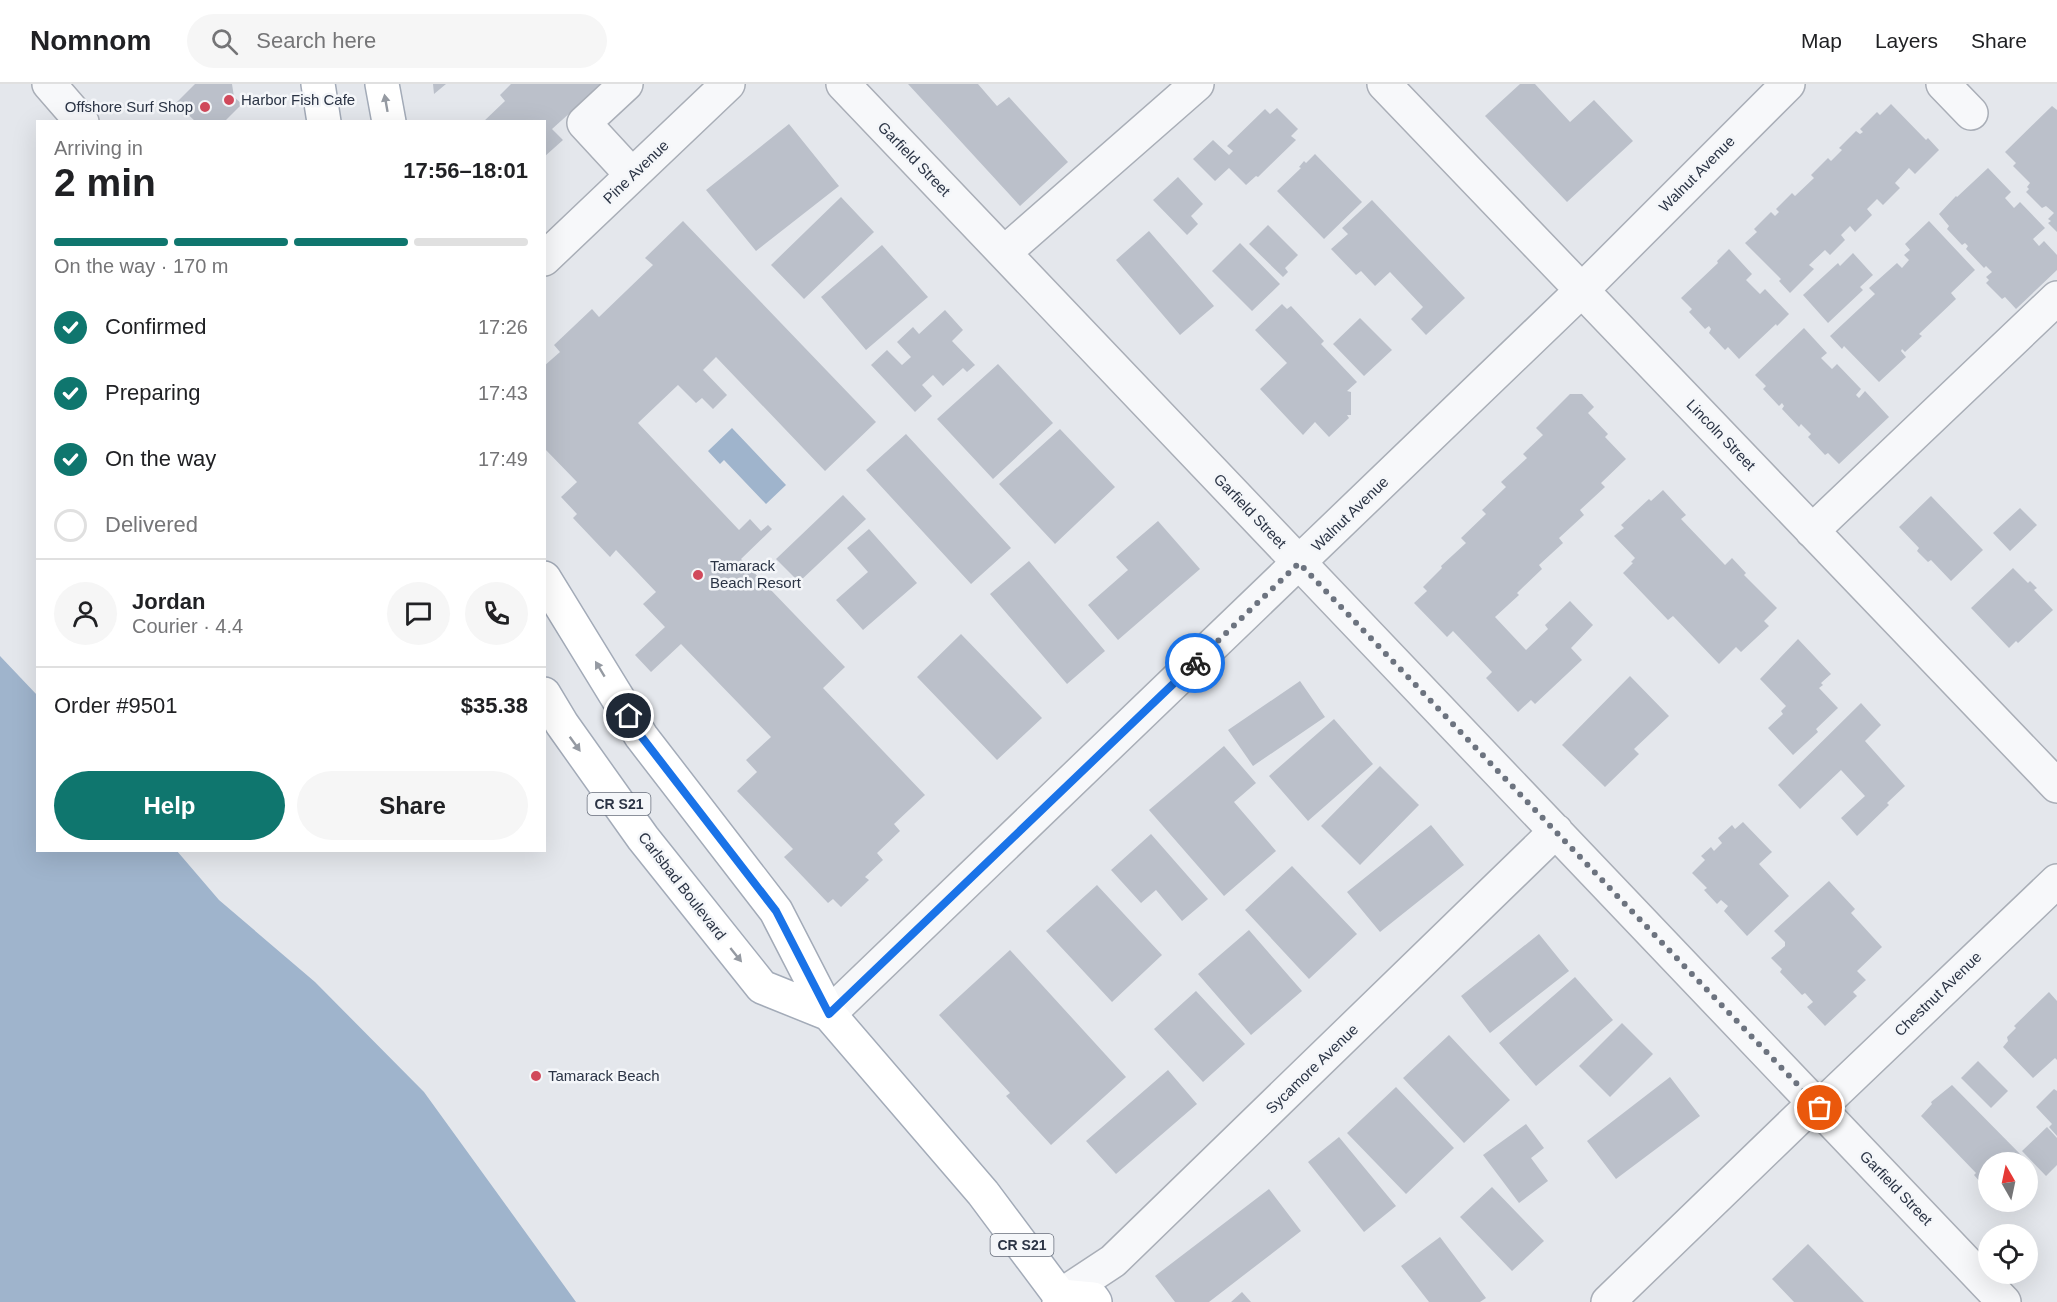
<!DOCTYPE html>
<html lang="en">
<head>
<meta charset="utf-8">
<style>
	:root { --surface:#fff; --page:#f6f6f6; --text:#202124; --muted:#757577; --line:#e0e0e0; --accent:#0f766e }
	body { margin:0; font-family:Arial,sans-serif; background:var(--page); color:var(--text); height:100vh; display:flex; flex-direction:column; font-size:22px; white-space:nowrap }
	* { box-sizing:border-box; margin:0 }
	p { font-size:20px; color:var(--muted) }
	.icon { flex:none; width:33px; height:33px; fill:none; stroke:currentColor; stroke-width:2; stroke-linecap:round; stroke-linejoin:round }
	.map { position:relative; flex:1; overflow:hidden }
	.panel { position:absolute; left:36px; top:36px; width:510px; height:732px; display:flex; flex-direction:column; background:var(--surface); border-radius:0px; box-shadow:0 6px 24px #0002 }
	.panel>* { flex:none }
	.needle { width:39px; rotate:351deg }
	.fabs { position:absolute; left:1978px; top:1068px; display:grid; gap:12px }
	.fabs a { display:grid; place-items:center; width:60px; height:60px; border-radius:50%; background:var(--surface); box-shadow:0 6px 24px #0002; font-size:30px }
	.pin { position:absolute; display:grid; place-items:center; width:51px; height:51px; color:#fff; margin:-26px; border:3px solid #fff; border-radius:50%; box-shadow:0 2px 6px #0007 }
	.courier { position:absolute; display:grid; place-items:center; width:60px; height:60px; margin:-30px; border:4px solid #1a73e8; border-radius:50%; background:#fff; color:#222; box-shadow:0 2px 8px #0007 }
	.summary em { font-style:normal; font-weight:700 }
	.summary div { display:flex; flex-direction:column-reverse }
	.summary { display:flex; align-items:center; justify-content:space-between; height:102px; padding:0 18px }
	h1 { font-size:39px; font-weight:700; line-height:45px }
	.bar { display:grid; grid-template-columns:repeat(4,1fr); gap:9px 6px; align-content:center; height:72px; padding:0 18px }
	.bar i { height:8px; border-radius:4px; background:var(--line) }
	.bar .current { background:var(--accent) }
	.bar p { grid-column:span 4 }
	.line { display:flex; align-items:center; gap:15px; padding:0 18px; border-top:2px solid var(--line) }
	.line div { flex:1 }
	.round { display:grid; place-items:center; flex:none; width:63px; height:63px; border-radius:32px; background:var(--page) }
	ol { padding:0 18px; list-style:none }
	li { display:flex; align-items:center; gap:18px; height:66px }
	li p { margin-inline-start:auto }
	li .icon { padding:6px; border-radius:50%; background:var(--accent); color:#fff; stroke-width:4 }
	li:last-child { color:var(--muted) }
	li i { width:33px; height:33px; border:3px solid var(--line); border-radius:50% }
	.action { display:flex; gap:12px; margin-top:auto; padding:12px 18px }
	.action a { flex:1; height:69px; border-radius:36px; background:var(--accent); color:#fff; font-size:24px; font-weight:700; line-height:69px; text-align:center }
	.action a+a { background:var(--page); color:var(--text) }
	header { display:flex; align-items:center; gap:36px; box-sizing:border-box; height:84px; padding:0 30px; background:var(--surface); border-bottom:2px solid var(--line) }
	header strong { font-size:28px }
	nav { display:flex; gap:33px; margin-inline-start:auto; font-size:21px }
	.search { width:420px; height:54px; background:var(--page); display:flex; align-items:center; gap:15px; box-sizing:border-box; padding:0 21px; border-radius:33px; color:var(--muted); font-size:22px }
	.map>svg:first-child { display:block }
	.water { fill:#9fb4cc }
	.building { fill:#bbc0ca }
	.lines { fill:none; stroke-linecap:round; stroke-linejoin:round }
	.minor-casing { stroke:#a9aeb7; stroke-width:36 }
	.major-casing { stroke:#a3abb8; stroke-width:36 }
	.minor { stroke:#f7f8fa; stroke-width:33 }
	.major { stroke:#fff; stroke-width:33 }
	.oneway { fill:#959aa2 }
	.done { stroke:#6c737f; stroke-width:6; stroke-dasharray:0 10.8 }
	.route { stroke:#1a73e8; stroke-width:8 }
	.poi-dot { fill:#d1495b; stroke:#f4f6f9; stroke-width:2 }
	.labels { text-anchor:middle; stroke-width:5; stroke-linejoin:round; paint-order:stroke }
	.shield { fill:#f4f6f9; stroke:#676e7b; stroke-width:1.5 }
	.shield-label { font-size:14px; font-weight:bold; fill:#2b3445 }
	.poi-label { font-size:15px; fill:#2b3445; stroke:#f4f6f9; text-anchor:start }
	.street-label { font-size:15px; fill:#2b3445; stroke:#f4f6f9 }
</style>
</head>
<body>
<header>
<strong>Nomnom</strong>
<div class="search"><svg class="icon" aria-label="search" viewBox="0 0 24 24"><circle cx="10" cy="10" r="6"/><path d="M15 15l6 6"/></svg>Search here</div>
<nav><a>Map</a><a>Layers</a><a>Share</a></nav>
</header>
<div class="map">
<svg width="2057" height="1218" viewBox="0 0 2057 1218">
	<rect width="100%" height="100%" fill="#e4e7ec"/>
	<path class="water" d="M732 344 786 401 766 420 724 376 720 380 708 367Z
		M0 572 37 611 38 766 177 767 219 816 315 898 424 1008 576 1218H0Z"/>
	<path class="building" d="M195 0H232L234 13 242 20 224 38H196L176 19Z
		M433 0H446L434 10Z
		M511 0H602L552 45 563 56 544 73V38H483L505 17 500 11Z
		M908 0H978L997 22 1009 13 1068 78 1020 122Z
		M1520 0H1535L1570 38 1594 16 1633 57 1567 118 1485 32Z
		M1891 20 1926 56 1928 54 1939 66 1915 90 1909 84 1895 99 1900 104 1883 121 1877 115 1867 125 1872 131 1855 148 1850 142 1841 151 1845 156 1830 171 1825 166 1809 181 1814 185 1790 209 1779 197 1781 195 1745 159 1757 148 1754 145 1771 128 1775 132 1779 128 1776 125 1792 109 1795 112 1814 94 1811 91 1828 74 1831 77 1842 66 1839 64 1856 47 1860 50 1863 48 1860 45 1877 28 1880 31Z
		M2052 22 2057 26V148L2048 139 2051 137 2048 135 2054 129 2046 122 2042 124 2026 108 2029 105 2027 103 2030 99 2013 82 2016 79 2005 68Z
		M1277 24 1298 45 1291 52 1296 56 1258 93 1256 92 1246 101 1229 84 1215 97 1193 75 1213 56 1229 71 1233 67 1227 62 1265 25 1270 30Z
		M789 40 839 102 756 167 706 106Z
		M1315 70 1362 118 1324 155 1277 107 1301 84 1299 83 1304 77 1306 79Z
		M1988 84 2011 108 2005 114 2014 124 2020 118 2045 144 2033 155 2039 162 2044 157 2057 171V186L2016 225 2005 213 2002 215 1986 199 1989 196 1986 193 1992 188 1986 182 1984 184 1966 165 1968 162 1965 159 1962 161 1947 145 1949 142 1939 130 1956 112 1957 113Z
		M1178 93 1203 120 1191 132 1198 140 1187 151 1153 116Z
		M841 113 874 148 804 215 771 181Z
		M1372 116 1465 214 1426 251 1411 235 1423 223 1390 188 1375 202 1361 187 1356 191 1331 165 1348 150 1342 144Z
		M683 137 876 338 825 387 716 273 703 286 727 311 713 325 702 314 696 319 678 301 638 339 739 446 750 435 761 447 768 441 772 445 741 475 845 583 823 604 925 711 894 740 900 747 877 769 883 776 865 793 869 796 841 823 833 815 828 819 784 773 793 765 737 707 757 688 746 676 771 653 681 560 651 588 635 571 665 543 643 520 656 508 616 466 610 473 573 434 577 430 561 413 577 398 544 364V282L560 268 554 261 592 225 599 233 653 181 645 174Z
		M1929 137 1975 186 1951 209 1956 215 1919 250 1922 252 1905 268 1902 265 1901 267 1906 273 1879 298 1844 262 1842 265 1830 252 1875 210 1869 204 1897 179 1902 184 1909 176 1904 171 1910 166 1905 160Z
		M1268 141 1298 171 1285 184 1288 188 1283 193 1249 160Z
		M1149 147 1214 222 1180 251 1116 176Z
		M1240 159 1280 200 1252 227 1212 187Z
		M882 161 928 213 866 266 821 213Z
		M1729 165 1752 190 1746 196 1760 210 1765 205 1789 230 1777 242 1776 240 1739 275 1728 263 1725 266 1709 249 1711 245 1709 242 1705 245 1689 228 1692 225 1681 214 1718 179 1717 177Z
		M1853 169 1873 191 1860 203 1863 206 1828 239 1803 211 1838 179 1840 182Z
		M1282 220 1287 225 1291 222 1324 257 1321 260 1357 298 1347 307 1351 308V331H1347L1349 334 1329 353 1315 338 1303 351 1260 305 1287 279 1255 246Z
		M945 226 963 246 952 257 975 281 967 288 963 284 943 302 933 291 922 301 932 312 915 328 871 281 887 266 902 281 911 273 897 258 913 243 919 250Z
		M1360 234 1392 266 1364 292 1333 260Z
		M1804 244 1827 269 1821 274 1832 285 1837 280 1861 305 1856 311 1859 314 1865 307 1889 333 1839 380 1828 369 1825 371 1808 353 1811 350 1801 340 1799 343 1782 325 1784 322 1782 319 1779 322 1763 305 1766 302 1755 291Z
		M998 280 1053 339 993 395 937 335Z
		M1570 310H1582L1594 323 1588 329 1608 350 1605 353 1626 375 1601 399 1605 403 1580 426 1584 431 1559 454 1563 459 1539 481 1542 485 1517 509 1519 511 1495 533 1526 566 1548 545 1545 541 1570 517 1593 541 1571 564 1582 576 1535 620 1531 616 1518 628 1486 594 1492 588 1453 547 1447 553 1414 519 1427 507 1423 503 1442 484 1441 482 1466 459 1461 454 1486 430 1482 426 1506 403 1501 398 1527 374 1523 370 1543 351 1536 344Z
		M1060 345 1115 403 1055 460 999 400Z
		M906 350 1011 464 971 500 866 386Z
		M1663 406 1686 431 1681 435 1725 481 1732 474 1746 489 1744 491 1777 524 1764 537 1769 542 1741 568 1736 563 1719 580 1673 532 1668 536 1623 489 1633 479 1631 478 1635 474 1614 452 1624 444 1621 441 1649 415 1651 417Z
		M843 411 866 435 799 498 776 475Z
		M1931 412 1983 466 1951 497 1931 476 1928 478 1917 467 1919 464 1899 443Z
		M2020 424 2037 441 2010 467 1993 449Z
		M1158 437 1200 485 1118 556 1088 521 1128 486 1116 473Z
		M869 445 917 499 863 546 836 516 868 488 847 464Z
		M1029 477 1105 567 1067 600 990 510Z
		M2013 484 2028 499 2030 497 2037 504 2034 506 2053 526 2018 559 2016 557 2009 564 1971 524Z
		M961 550 1042 634 997 676 917 593Z
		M1798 555 1831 590 1821 599 1823 601 1819 604 1838 624 1816 645 1818 648 1793 671 1768 644 1783 630 1781 627 1786 622 1760 595Z
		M1630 592 1669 632 1634 665 1639 670 1605 703 1562 661Z
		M1300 597 1325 633 1253 682 1228 646Z
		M1861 619 1881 641 1865 657 1905 702 1887 719 1889 721 1857 752 1841 734 1865 712 1841 686 1800 725 1778 701Z
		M1334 635 1373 680 1308 737 1269 692Z
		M1224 662 1256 699 1234 718 1276 767 1224 812 1149 726Z
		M1380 682 1419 721 1360 781 1321 742Z
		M1743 738 1772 768 1759 780 1789 812 1747 852 1724 827 1728 822 1721 816 1717 820 1704 806 1707 804 1692 789 1705 776 1701 772 1711 763 1714 767 1722 759 1718 754 1732 741 1735 745Z
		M1431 741 1464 781 1380 848 1347 808Z
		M1151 750 1208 815 1182 837 1156 806 1141 819 1111 786Z
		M1292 782 1357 850 1309 895 1245 826Z
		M1829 797 1855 825 1851 829 1882 863 1857 887 1866 896 1853 908 1857 912 1825 942 1807 923 1813 918 1805 909 1802 911 1780 888 1782 885 1771 874 1785 862V858L1774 847Z
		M1097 801 1162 871 1112 918 1046 847Z
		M1249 846 1302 907 1251 951 1198 890Z
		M1539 850 1569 887 1490 949 1461 912Z
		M1010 866 1126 993 1051 1061 1006 1012 1010 1009 939 931Z
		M1575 893 1613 936 1536 1002 1499 959Z
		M1196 907 1245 960 1203 998 1154 945Z
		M2049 908 2057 917V976L2055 974 2033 994 2003 963 2008 957 2007 953 2016 944 2014 942Z
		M1622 939 1653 970 1610 1013 1579 982Z
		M1449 951 1510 1016 1464 1059 1403 994Z
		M1978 977 2008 1007 1991 1024 1961 994Z
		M1168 986 1197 1020 1116 1090 1086 1057Z
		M1670 993 1700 1032 1616 1095 1587 1057Z
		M1952 1001 2025 1075 2021 1078H1989V1103L1985 1099 1982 1100 1974 1091 1976 1089 1921 1032 1932 1020 1931 1018Z
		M1396 1003 1454 1064 1406 1110 1347 1049Z
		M2054 1005 2057 1007V1052L2049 1043 2052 1040 2036 1023Z
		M1526 1040 1544 1064 1531 1074 1548 1097 1519 1119 1483 1071Z
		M2047 1043 2057 1054V1081L2046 1092 2022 1067Z
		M1339 1053 1396 1122 1364 1148 1308 1078Z
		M1492 1103 1544 1157 1512 1187 1460 1133Z
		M1269 1105 1301 1147 1209 1218H1175L1155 1192Z
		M1440 1153 1486 1214 1480 1218H1429L1401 1182Z
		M1808 1160 1864 1218H1794L1772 1195Z
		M1242 1208 1251 1218H1231Z"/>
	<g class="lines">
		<defs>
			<path id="minor" d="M49 0 82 38
				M626 0 584 39 632 91
				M843 0 2004 1218
				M1384 0 2057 702
				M1943 0 1971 29
				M1004 169 1197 0
				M544 175 728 0
				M1812 447 2057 214
				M829 930 1582 206 1788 0
				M1819 1024 2057 797
				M1060 1212 1113 1177 1556 747
				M1608 1218 1814 1019"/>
			<path id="major" d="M318 0 324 38
				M382 0 389 38
				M544 494 641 652 776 827 829 930 983 1109 1060 1212 1059 1218
				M544 610 562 640 643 754 762 903 829 930
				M1060 1212 1093 1215 1095 1218"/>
		</defs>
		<use href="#minor" class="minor-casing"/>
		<use href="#major" class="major-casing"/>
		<use href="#minor" class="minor"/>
		<use href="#major" class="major"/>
	</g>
	<defs><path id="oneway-solid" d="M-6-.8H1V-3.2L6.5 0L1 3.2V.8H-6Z" transform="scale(1.5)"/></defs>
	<g class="oneway">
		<use href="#oneway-solid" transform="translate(386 19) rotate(-100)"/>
		<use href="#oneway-solid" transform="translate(600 585) rotate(-121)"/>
		<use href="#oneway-solid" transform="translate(575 660) rotate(54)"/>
		<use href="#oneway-solid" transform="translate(736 871) rotate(51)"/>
	</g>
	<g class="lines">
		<path class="done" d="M1195 579 1299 479 1820 1024"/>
		<path class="route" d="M629 632 641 652 776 827 829 930 1195 579"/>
	</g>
	<g class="poi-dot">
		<circle cx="229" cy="16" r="6"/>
		<circle cx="205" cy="23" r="6"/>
		<circle cx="698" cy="491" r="6"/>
		<circle cx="536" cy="992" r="6"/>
	</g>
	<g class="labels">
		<g class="shield">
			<rect x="587.5" y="709" width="63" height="22" rx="4.5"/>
			<rect x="990.5" y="1150" width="63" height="22" rx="4.5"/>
		</g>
		<g class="shield-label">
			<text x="619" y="725">CR S21</text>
			<text x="1022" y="1166">CR S21</text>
		</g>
		<g class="poi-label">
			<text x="241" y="21">Harbor Fish Cafe</text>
			<text x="193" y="28" text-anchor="end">Offshore Surf Shop</text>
			<text x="710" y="487">Tamarack<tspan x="710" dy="17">Beach Resort</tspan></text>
			<text x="548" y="997">Tamarack Beach</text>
		</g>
		<g class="street-label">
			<text transform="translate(914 75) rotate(46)" y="5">Garfield Street</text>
			<text transform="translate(636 88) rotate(-44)" y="5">Pine Avenue</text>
			<text transform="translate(1697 90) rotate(-45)" y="5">Walnut Avenue</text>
			<text transform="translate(1721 351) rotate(46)" y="5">Lincoln Street</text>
			<text transform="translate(1250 427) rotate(46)" y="5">Garfield Street</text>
			<text transform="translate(1350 430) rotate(-44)" y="5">Walnut Avenue</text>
			<text transform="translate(682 802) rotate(52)" y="5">Carlsbad Boulevard</text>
			<text transform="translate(1938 910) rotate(-44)" y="5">Chestnut Avenue</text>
			<text transform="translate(1312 985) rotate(-44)" y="5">Sycamore Avenue</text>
			<text transform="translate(1896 1104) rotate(46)" y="5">Garfield Street</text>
		</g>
	</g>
</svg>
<div class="fabs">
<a><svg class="needle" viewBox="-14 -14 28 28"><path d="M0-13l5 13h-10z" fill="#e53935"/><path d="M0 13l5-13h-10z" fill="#757577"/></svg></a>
<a><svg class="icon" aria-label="locate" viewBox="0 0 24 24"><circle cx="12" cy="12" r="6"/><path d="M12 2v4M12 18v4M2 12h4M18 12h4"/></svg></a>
</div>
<div class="pin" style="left:1820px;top:1024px;background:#ea580c"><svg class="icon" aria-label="bag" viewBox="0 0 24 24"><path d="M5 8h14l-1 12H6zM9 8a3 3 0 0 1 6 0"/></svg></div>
<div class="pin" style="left:629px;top:632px;background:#1f2937"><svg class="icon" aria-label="home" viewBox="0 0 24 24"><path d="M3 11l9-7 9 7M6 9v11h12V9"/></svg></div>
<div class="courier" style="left:1195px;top:579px"><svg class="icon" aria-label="bike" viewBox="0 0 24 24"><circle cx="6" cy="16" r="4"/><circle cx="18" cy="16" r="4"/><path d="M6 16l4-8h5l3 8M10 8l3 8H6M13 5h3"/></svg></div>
<section class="panel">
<div class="summary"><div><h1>2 min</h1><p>Arriving in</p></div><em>17:56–18:01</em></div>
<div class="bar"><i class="current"></i><i class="current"></i><i class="current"></i><i></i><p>On the way · 170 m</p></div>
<ol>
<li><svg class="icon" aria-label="check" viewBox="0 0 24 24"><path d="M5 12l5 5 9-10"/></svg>Confirmed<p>17:26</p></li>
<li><svg class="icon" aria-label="check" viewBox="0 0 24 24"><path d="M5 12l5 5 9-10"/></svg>Preparing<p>17:43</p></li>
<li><svg class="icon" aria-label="check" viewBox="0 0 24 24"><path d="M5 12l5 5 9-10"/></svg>On the way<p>17:49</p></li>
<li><i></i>Delivered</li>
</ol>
<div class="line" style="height:108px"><a class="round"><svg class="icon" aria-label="person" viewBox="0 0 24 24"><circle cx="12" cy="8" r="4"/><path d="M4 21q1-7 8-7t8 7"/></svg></a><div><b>Jordan</b><p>Courier · 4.4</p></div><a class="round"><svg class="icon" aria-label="chat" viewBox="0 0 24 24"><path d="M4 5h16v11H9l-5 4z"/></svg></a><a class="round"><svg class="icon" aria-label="phone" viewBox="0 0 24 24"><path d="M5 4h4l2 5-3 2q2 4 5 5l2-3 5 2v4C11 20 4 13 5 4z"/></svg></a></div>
<div class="line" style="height:78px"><div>Order #9501</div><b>$35.38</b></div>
<div class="action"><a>Help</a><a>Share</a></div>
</section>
</div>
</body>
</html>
